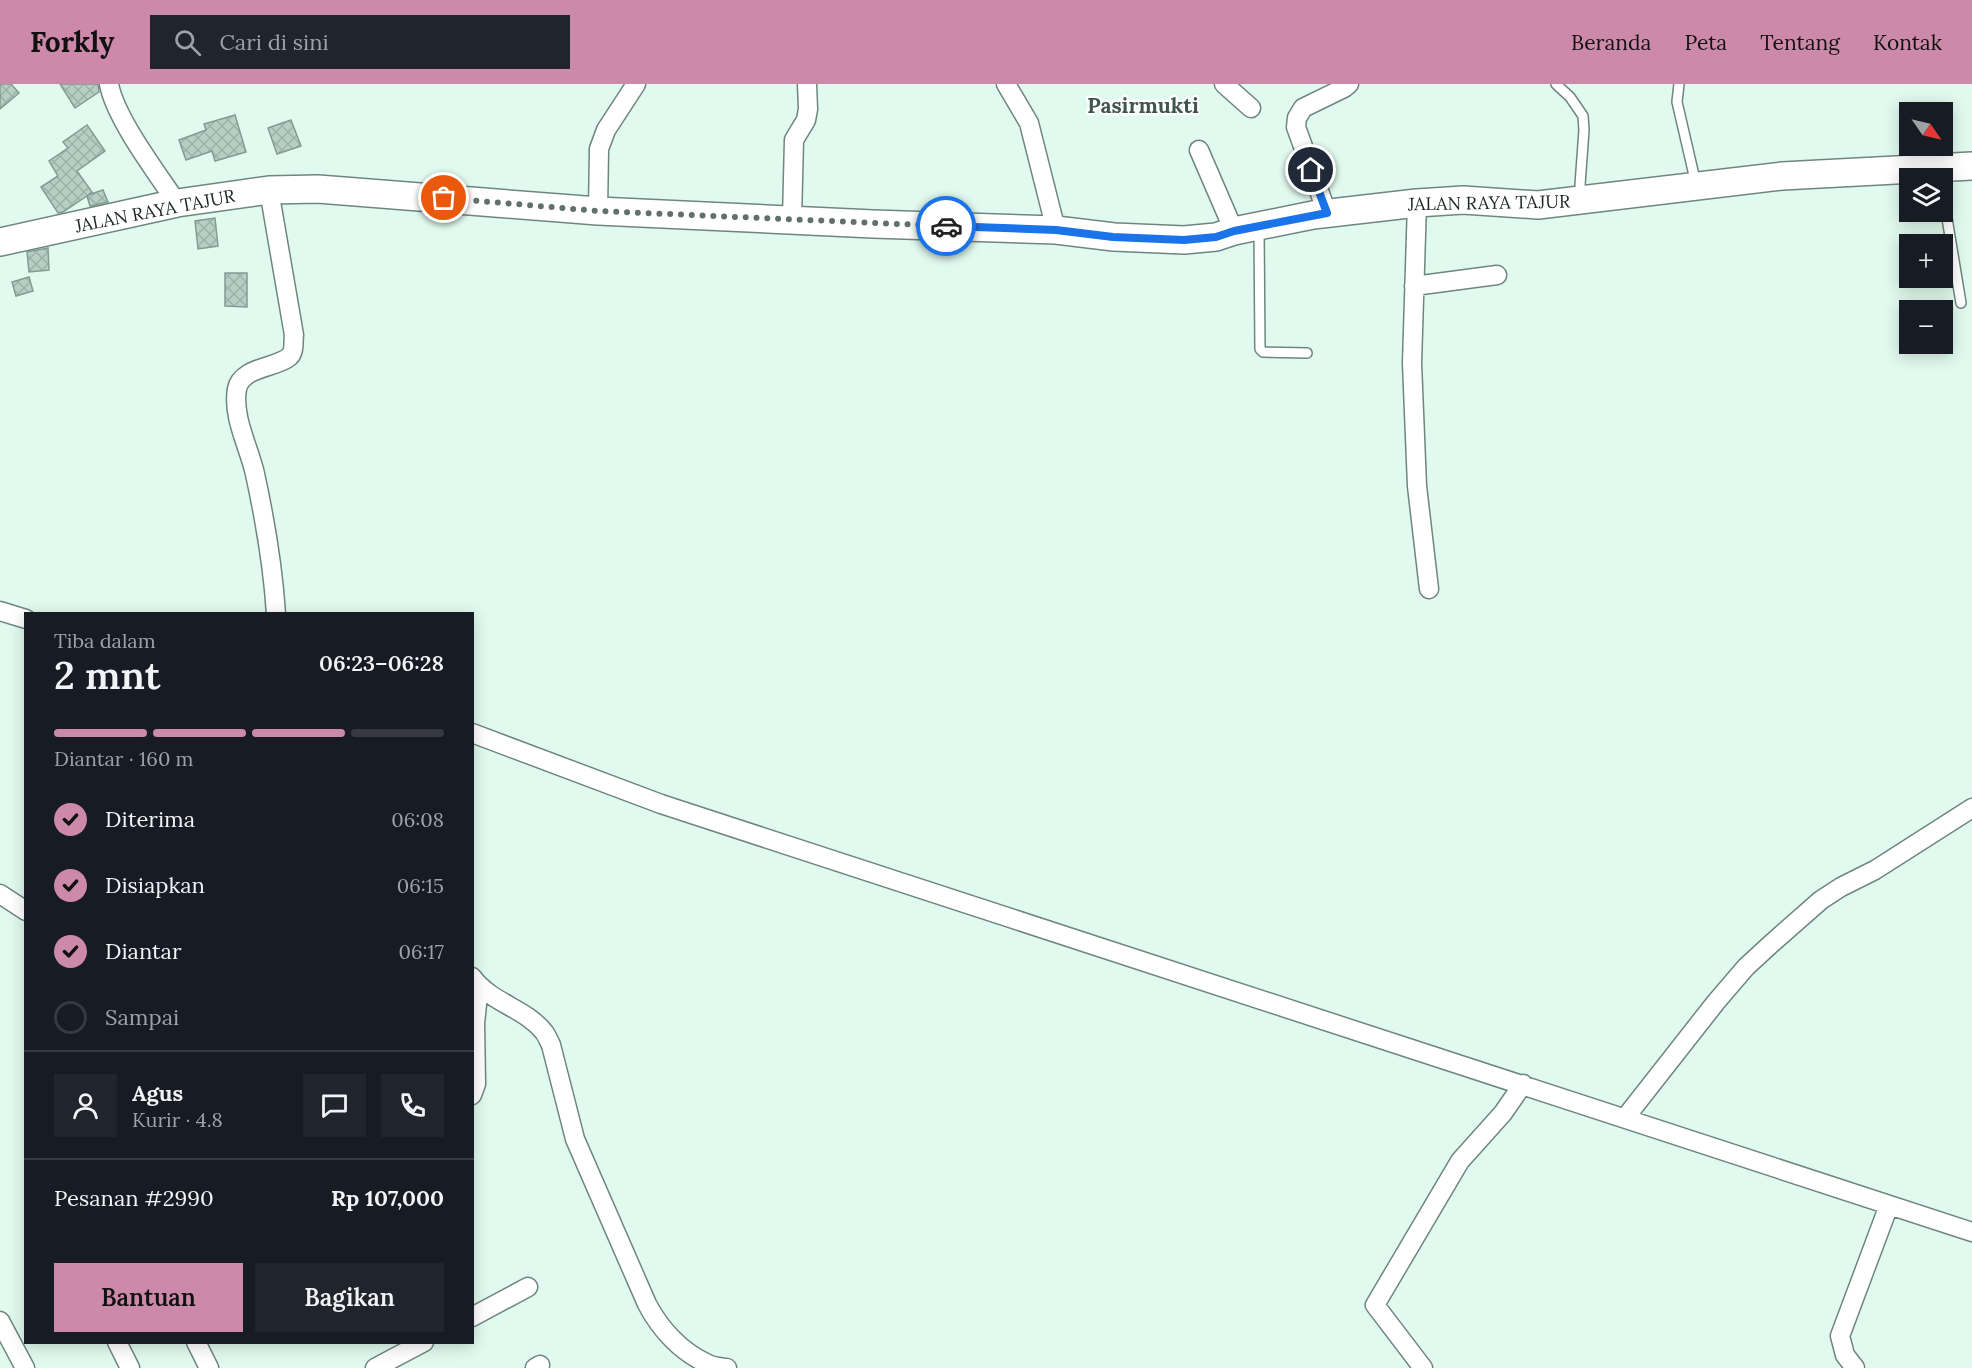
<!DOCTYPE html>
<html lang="id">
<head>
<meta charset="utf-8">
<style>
	:root { --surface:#171b24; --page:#20242c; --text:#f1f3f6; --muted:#9ea1a6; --line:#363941; --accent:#cd89a9 }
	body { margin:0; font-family:Lora,serif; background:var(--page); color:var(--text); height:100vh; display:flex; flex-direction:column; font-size:22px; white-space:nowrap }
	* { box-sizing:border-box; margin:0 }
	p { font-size:20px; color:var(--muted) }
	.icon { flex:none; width:33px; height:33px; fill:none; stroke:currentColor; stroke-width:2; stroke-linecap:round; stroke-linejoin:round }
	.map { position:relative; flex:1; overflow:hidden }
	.sheet { position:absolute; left:24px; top:528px; width:450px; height:732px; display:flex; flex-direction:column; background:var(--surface); border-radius:0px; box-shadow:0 3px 15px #0003 }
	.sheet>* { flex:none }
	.needle { width:39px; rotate:124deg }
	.buttons { position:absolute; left:1899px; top:18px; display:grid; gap:12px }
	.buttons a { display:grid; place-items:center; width:54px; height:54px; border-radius:0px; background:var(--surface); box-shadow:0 3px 15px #0003; font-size:30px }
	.pin { position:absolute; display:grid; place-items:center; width:51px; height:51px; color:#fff; margin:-26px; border:3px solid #fff; border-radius:50%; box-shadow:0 2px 6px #0007 }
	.courier { position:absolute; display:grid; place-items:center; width:60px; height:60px; margin:-30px; border:4px solid #1a73e8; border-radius:50%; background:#fff; color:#222; box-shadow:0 2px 8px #0007 }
	.summary em { font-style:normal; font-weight:600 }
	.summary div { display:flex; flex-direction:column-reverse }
	.summary { display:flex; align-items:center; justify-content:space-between; height:102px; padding:0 30px }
	h1 { font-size:39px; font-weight:600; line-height:45px }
	.bar { display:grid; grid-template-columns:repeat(4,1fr); gap:9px 6px; align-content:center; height:72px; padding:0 30px }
	.bar i { height:8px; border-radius:4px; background:var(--line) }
	.bar .active { background:var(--accent) }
	.bar p { grid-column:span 4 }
	.line { display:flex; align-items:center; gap:15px; padding:0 30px; border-top:2px solid var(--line) }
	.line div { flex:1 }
	.round { display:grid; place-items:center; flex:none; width:63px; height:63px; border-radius:0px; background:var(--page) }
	ol { padding:0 30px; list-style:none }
	li { display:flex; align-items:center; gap:18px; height:66px }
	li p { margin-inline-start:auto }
	li .icon { padding:6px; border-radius:50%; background:var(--accent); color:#111; stroke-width:4 }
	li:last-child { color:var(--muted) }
	li i { width:33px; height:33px; border:3px solid var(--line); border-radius:50% }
	.action { display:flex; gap:12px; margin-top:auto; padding:12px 30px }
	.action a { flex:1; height:69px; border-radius:0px; background:var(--accent); color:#111; font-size:24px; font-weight:600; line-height:69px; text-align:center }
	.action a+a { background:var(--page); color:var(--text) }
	header { display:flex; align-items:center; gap:36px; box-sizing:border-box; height:84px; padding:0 30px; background:var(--accent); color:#111 }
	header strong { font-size:28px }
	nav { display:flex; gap:33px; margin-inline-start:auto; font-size:21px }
	.search { width:420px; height:54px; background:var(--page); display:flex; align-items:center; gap:15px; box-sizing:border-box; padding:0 21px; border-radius:0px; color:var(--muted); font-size:22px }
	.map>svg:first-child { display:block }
	.building { fill:url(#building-cross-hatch); stroke:#839b92; stroke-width:1.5 }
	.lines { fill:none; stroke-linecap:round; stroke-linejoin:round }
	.service-casing { stroke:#6f867e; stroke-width:12 }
	.minor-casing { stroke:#6f867e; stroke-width:21 }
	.secondary-casing { stroke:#6f867e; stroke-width:30 }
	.service { stroke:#fff; stroke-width:9 }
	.minor { stroke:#fff; stroke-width:18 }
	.secondary { stroke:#fff; stroke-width:27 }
	.done { stroke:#62706b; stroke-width:6; stroke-dasharray:0 10.8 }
	.route { stroke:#1a73e8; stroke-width:8 }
	.labels { text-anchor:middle; stroke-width:4.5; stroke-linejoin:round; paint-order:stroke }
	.street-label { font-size:18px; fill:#1d2623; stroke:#fff }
	.quarter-label { font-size:21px; font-weight:bold; fill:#40554d; stroke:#fff }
</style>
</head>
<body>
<header>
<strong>Forkly</strong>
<div class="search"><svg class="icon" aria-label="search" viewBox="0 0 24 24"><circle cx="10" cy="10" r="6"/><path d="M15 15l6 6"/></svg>Cari di sini</div>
<nav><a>Beranda</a><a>Peta</a><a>Tentang</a><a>Kontak</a></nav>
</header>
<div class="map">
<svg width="1972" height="1284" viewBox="0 0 1972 1284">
	<defs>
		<pattern id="building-cross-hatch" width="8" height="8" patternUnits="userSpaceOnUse" patternTransform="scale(1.5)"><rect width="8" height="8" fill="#b6cfc5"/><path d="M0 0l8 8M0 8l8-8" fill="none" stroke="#9cb2a9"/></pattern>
	</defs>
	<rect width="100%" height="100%" fill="#e1faf0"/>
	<path class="building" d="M0 0H11L19 9 0 25Z
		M60 0H98L99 8 75 24Z
		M235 31 246 68 215 77 212 67 186 76 179 56 206 46 204 40Z
		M291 36 301 62 277 70 268 44Z
		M87 41 105 67 77 87 92 108 88 111 103 106 108 118 90 122 87 112 63 128 58 129 41 103 58 92 49 77 68 64 63 58Z
		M215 134 218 162 198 165 195 137Z
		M48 164 49 186 29 188 27 168Z
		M225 189H247V223L225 222Z
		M29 193 33 207 16 212 12 198Z"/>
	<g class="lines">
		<defs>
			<path id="service" d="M1556 0 1570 13 1583 32 1584 46 1580 101 1583 113
				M1679 0 1677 18 1696 100
				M1942 104 1961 219
				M1259 145 1260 265 1263 268 1307 269"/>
			<path id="minor" d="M109 0C115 34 157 89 177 119
				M1006 0 1029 39 1056 146
				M1224 0 1251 24
				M1199 66 1234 147
				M269 106 294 251C293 257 295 268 289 273 276 284 241 283 237 305 232 333 249 363 255 390 265 436 273 482 276 530
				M1417 119 1412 279 1417 402 1429 505
				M598 127 599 65 606 46 636 0
				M1327 129 1296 43 1297 34 1303 24 1344 4 1349 0
				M792 135 794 56 806 36 808 25 807 0
				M1414 202 1497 191
				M0 527 26 535
				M472 649 661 720 1972 1148
				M0 810 26 827
				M472 893C491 919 525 924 544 948 547 952 549 957 551 961L575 1055 647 1220C660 1245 681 1268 708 1280 713 1283 721 1283 727 1284
				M472 1011 476 1000 475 939 479 902
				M1625 1034 1716 918 1746 883 1771 860 1821 816 1841 803 1875 786 1972 724
				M472 1233 528 1203
				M0 1237 25 1284
				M117 1258 130 1284
				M196 1258 209 1284
				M375 1284 424 1258
				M535 1284 540 1281
				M1423 1284 1375 1221 1460 1077 1503 1029 1523 1000
				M1855 1284 1845 1271 1840 1252 1889 1121"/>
			<path id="secondary" d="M0 158 177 119 269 106 318 105 598 127 873 140 1056 146 1114 153 1184 156 1216 153 1234 147 1313 131 1417 119 1463 116 1538 121 1782 92 1972 82"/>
		</defs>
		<use href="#service" class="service-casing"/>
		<use href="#minor" class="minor-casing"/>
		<use href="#secondary" class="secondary-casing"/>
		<use href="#service" class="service"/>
		<use href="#minor" class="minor"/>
		<use href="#secondary" class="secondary"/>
	</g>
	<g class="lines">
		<path class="done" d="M444 114 598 127 946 142"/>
		<path class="route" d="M946 142 1056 146 1113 153 1184 156 1216 153 1234 147 1327 129 1311 86"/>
	</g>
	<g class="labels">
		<g class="street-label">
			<text transform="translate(1489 119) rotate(-1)" y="6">JALAN RAYA TAJUR</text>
			<text transform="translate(155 127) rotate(-11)" y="6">JALAN RAYA TAJUR</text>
		</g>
		<g class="quarter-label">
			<text x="1143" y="29">Pasirmukti</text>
		</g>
	</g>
</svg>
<div class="buttons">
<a><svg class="needle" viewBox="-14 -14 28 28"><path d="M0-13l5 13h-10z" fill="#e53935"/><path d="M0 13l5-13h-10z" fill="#9ea1a6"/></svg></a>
<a><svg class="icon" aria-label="layers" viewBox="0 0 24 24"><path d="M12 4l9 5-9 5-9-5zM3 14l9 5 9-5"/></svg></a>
<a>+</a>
<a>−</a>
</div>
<div class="pin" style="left:444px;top:114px;background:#ea580c"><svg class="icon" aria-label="bag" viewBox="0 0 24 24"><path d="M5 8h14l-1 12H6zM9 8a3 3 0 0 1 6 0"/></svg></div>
<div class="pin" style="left:1311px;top:86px;background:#1f2937"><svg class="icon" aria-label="home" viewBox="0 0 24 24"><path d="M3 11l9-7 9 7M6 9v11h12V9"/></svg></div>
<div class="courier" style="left:946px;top:142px"><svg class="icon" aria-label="car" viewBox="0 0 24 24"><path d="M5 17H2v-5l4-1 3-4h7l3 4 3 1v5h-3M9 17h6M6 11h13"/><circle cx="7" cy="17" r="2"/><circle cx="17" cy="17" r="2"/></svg></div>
<section class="sheet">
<div class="summary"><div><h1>2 mnt</h1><p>Tiba dalam</p></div><em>06:23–06:28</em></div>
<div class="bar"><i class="active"></i><i class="active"></i><i class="active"></i><i></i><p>Diantar · 160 m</p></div>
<ol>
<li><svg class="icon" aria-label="check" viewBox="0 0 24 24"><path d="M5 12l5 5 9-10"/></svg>Diterima<p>06:08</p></li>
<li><svg class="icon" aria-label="check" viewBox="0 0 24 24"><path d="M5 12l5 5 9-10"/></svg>Disiapkan<p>06:15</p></li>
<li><svg class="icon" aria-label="check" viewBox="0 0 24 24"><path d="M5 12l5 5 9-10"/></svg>Diantar<p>06:17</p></li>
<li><i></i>Sampai</li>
</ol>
<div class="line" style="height:108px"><a class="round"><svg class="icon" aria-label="person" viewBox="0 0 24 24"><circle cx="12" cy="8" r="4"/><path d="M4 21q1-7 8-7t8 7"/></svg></a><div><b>Agus</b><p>Kurir · 4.8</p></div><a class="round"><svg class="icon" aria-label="chat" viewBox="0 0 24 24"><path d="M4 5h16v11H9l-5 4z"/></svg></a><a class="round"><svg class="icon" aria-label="phone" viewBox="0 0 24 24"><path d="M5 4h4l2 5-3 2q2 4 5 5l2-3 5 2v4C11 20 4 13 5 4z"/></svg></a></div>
<div class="line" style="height:78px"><div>Pesanan #2990</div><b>Rp 107,000</b></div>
<div class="action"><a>Bantuan</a><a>Bagikan</a></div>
</section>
</div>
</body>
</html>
